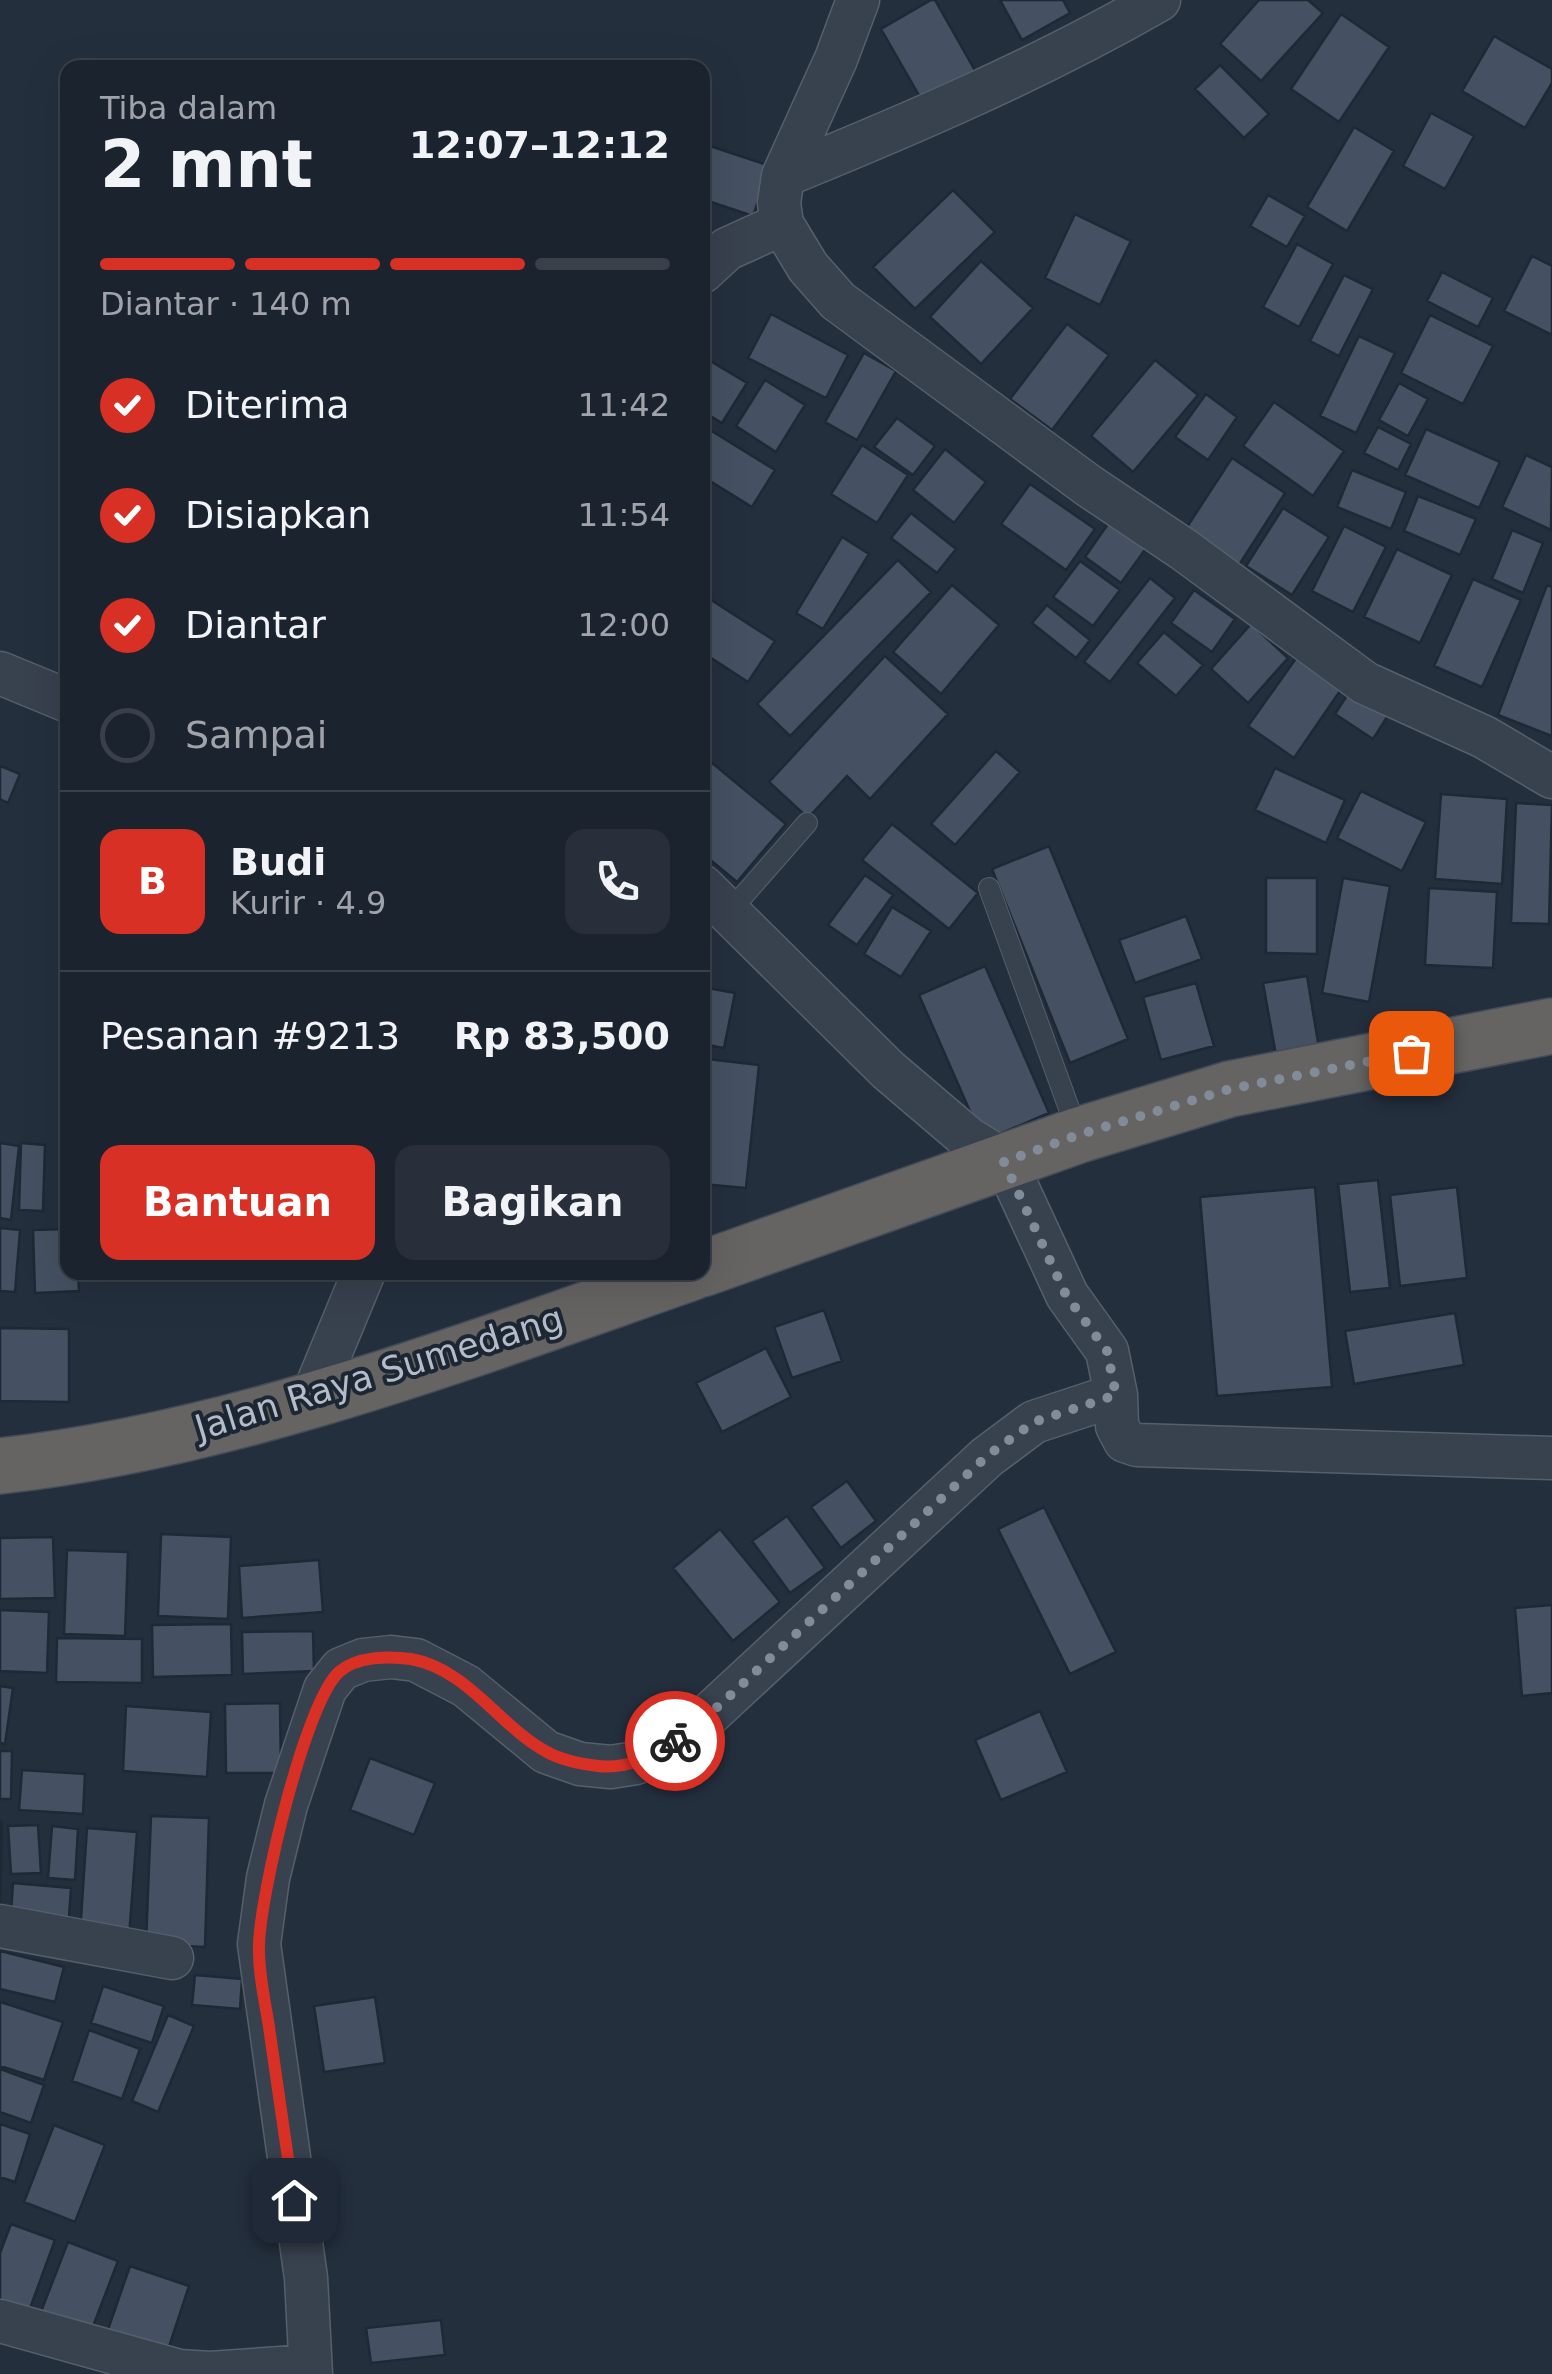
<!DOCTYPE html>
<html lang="id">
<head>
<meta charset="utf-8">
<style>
	:root { --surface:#1b232e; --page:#282f3a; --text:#f1f3f6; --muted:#a0a4aa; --line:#39404a; --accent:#d93025 }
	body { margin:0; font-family:"DejaVu Sans",sans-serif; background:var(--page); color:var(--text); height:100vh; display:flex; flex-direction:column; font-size:38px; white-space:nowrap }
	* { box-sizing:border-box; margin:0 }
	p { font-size:32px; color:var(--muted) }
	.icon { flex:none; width:55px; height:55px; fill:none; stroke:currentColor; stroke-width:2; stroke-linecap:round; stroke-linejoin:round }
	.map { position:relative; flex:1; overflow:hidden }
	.sheet { position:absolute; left:60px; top:60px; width:650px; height:1220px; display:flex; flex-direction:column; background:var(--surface); border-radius:20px; box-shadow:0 10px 40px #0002,0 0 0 2px var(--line) }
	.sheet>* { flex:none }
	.pin { position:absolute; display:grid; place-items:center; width:85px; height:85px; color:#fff; margin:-42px; border-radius:20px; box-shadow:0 5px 15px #0006 }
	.courier { position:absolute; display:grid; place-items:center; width:100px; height:100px; margin:-50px; border:8px solid #d93025; border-radius:50%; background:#fff; color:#222; box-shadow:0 2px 12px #0007 }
	.headline em { font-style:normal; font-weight:800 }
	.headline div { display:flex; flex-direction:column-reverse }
	.headline { display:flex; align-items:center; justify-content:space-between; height:170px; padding:0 40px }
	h1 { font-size:65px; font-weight:800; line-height:75px }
	.bar { display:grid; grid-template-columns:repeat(4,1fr); gap:15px 10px; align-content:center; height:120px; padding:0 40px }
	.bar i { height:12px; border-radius:8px; background:var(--line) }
	.bar .on { background:var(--accent) }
	.bar p { grid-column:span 4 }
	.line { display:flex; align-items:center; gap:25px; padding:0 40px; border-top:2px solid var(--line) }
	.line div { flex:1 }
	.round { display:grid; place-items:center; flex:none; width:105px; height:105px; border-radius:20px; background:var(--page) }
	ol { padding:0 40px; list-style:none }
	li { display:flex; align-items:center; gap:30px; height:110px }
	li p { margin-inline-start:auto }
	li .icon { padding:10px; border-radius:50%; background:var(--accent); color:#fff; stroke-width:4 }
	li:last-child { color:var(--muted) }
	li i { width:55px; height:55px; border:5px solid var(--line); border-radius:50% }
	.primary-button { display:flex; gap:20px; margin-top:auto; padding:20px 40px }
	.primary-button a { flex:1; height:115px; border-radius:20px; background:var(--accent); color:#fff; font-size:40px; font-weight:800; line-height:115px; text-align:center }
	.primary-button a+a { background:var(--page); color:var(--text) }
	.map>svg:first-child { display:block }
	.building { fill:#455162; stroke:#1f2835; stroke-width:2.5 }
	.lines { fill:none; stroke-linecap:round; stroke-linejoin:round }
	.service-casing { stroke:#565f6c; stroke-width:22 }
	.minor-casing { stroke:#565f6c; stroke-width:45 }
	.trunk-casing { stroke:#434c59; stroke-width:58 }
	.service { stroke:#38414e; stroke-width:20 }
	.minor { stroke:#38414e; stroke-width:42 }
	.trunk { stroke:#656462; stroke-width:55 }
	.done { stroke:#828b98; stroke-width:10; stroke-dasharray:0 18 }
	.route { stroke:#d93025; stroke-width:12 }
	.labels { text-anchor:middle; stroke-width:8; stroke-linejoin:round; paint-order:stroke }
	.street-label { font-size:35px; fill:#b4bcc9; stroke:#1d2633 }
</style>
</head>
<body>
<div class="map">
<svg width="1552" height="2374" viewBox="0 0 1552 2374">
	<rect width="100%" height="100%" fill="#242f3e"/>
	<path class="building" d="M931 0H935L977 74 924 104 881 29Z
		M1000 0H1063L1070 13 1022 40Z
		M1259 0H1308L1323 13 1261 81 1220 44Z
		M1341 14 1389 47 1339 122 1291 89Z
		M1494 36 1552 69V83L1525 128 1462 91Z
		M1220 65 1269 114 1244 138 1195 89Z
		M1431 113 1474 136 1445 189 1403 166Z
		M1354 127 1394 151 1347 231 1307 207Z
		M710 146 770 166 753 216 702 199V169Z
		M953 190 995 232 915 309 873 267Z
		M1268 195 1305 216 1287 247 1250 226Z
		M1075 214 1131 241 1100 305 1045 278Z
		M1297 244 1333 264 1299 327 1263 307Z
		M1532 256 1552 266V335L1504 311Z
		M981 261 1033 308 981 364 930 317Z
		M1442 272 1493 298 1478 327 1427 301Z
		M1344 275 1373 289 1339 356 1310 341Z
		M771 314 848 355 826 398 748 358Z
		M1430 315 1493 346 1463 404 1401 373Z
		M1067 324 1109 355 1052 430 1010 399Z
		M1359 336 1395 353 1356 433 1320 416Z
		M864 353 896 371 857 440 825 422Z
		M702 356 747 383 722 423 702 411Z
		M1155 360 1198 395 1133 472 1091 436Z
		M765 380 805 405 776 452 736 426Z
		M1399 383 1428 399 1408 436 1379 420Z
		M1206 394 1237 417 1208 460 1175 437Z
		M1274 402 1344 451 1313 496 1243 446Z
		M897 418 935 446 913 475 874 447Z
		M702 425 775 470 752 507 702 476Z
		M1378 427 1411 444 1398 470 1364 453Z
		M1426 429 1500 462 1479 508 1405 475Z
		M862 445 908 475 877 523 831 494Z
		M945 449 986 482 954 523 913 490Z
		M1526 455 1552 467 1551 530 1502 507Z
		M1232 458 1285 493 1239 565 1185 530Z
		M1352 470 1406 492 1391 529 1337 507Z
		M1030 484 1095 529 1066 570 1001 524Z
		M1418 496 1476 519 1460 555 1404 531Z
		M1283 508 1329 537 1292 595 1246 566Z
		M911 513 956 549 937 573 891 538Z
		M1110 521 1147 547 1121 583 1085 557Z
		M1344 526 1386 547 1353 612 1312 591Z
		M1512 530 1543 543 1523 593 1492 579Z
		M842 537 869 554 823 629 796 613Z
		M1397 549 1452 575 1420 643 1364 617Z
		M898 560 931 592 790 736 757 704Z
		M1080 561 1120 590 1093 626 1053 597Z
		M1150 578 1175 598 1110 682 1084 662Z
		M1473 579 1521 600 1482 687 1434 666Z
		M952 585 999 625 941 694 893 652Z
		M1547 585 1552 587V736L1498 715Z
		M1194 590 1235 619 1212 652 1171 623Z
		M702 594 775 641 748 682 702 652Z
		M1047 605 1090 640 1076 658 1032 623Z
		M1251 624 1288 658 1248 703 1211 669Z
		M1164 632 1203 665 1176 696 1137 663Z
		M885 656 948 714 870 799 847 776 808 818 769 782Z
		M1297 657 1342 688 1294 758 1248 726Z
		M1355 683 1393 708 1373 739 1335 714Z
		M996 751 1020 772 955 845 931 824Z
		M711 762 786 824 737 882 702 853V772Z
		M0 766 20 774 8 803 0 799Z
		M1275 768 1345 800 1326 843 1255 810Z
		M1361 791 1426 822 1402 871 1337 838Z
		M1441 794 1507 799 1502 884 1435 879Z
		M1516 803 1552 805 1549 924 1511 923Z
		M892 824 978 893 949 929 862 860Z
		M1049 846 1128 1039 1070 1063 992 869Z
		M865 875 893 895 857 945 828 925Z
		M1266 878H1317V954L1266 953Z
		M1343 878 1390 886 1369 1002 1322 993Z
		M1429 888 1497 892 1493 968 1425 965Z
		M892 907 931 931 901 977 864 954Z
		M1186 916 1202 959 1135 983 1119 940Z
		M985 966 1049 1113 983 1141 919 995Z
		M1307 976 1320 1054 1277 1061 1263 983Z
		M1196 983 1214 1046 1161 1060 1143 997Z
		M702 987 735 993 724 1048 702 1044Z
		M708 1059 759 1065 746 1188 702 1184V1105Z
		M0 1143 19 1146 11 1220 0 1218Z
		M21 1143 45 1145 43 1211 19 1210Z
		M1378 1180 1390 1288 1350 1292 1338 1184Z
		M1315 1187 1332 1387 1217 1396 1200 1197Z
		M1457 1187 1467 1278 1400 1286 1390 1195Z
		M0 1228 20 1230 15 1292 0 1291Z
		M68 1229V1272H78L79 1291 35 1293 33 1230Z
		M824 1310 842 1361 792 1378 774 1327Z
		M1455 1313 1464 1365 1354 1384 1345 1331Z
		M0 1328 69 1329V1402L0 1401Z
		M766 1348 791 1397 722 1432 696 1383Z
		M847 1481 876 1521 841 1548 811 1507Z
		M1044 1507 1116 1652 1070 1674 998 1529Z
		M787 1516 825 1568 790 1593 752 1541Z
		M720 1529 780 1602 733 1641 673 1568Z
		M161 1534 231 1537 228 1619 158 1616Z
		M53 1537 55 1598 0 1599V1538Z
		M67 1550 128 1552 125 1636 64 1634Z
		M319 1560 323 1612 242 1618 239 1566Z
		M1552 1605V1693L1522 1696 1515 1608Z
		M0 1610 49 1612 47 1673 0 1671Z
		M231 1624 232 1675 153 1677 152 1625Z
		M313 1631 314 1671 243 1674 242 1632Z
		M57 1638 142 1639V1683L56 1682Z
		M0 1686 13 1688 5 1744 0 1743Z
		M280 1703 281 1773H226L225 1704Z
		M126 1706 211 1712 207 1777 123 1771Z
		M1040 1711 1067 1772 1001 1800 975 1740Z
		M0 1751H12L11 1799H0Z
		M370 1758 435 1783 414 1835 350 1810Z
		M22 1770 85 1774 83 1814 19 1810Z
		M151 1816 209 1818 205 1947 146 1944Z
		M0 1822H2L0 1910Z
		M38 1825 41 1873 11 1874 8 1826Z
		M52 1826 78 1829 75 1880 48 1878Z
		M87 1828 137 1832 129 1937 80 1933Z
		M13 1883 71 1888 68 1931 10 1927Z
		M0 1951 64 1967 55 2002 0 1989Z
		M195 1975 242 1979 240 2009 192 2005Z
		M103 1986 164 2006 152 2043 91 2023Z
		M375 1997 385 2063 324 2072 314 2006Z
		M0 2002 63 2022 44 2080 0 2066Z
		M168 2015 194 2026 158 2112 132 2101Z
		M89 2030 140 2049 122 2099 72 2081Z
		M0 2069 44 2085 31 2123 0 2112Z
		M0 2124 30 2134 15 2182 0 2177Z
		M54 2125 105 2145 75 2222 24 2202Z
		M11 2224 55 2240 25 2322 0 2313V2253Z
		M68 2242 118 2261 87 2342 37 2322Z
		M130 2266 189 2286 163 2365 103 2344Z
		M441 2320 445 2355 371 2363 366 2328Z"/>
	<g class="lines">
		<defs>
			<path id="service" d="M989 888 1078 1133
				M730 911 807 823"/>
			<path id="minor" d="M858 0 836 59 783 176 779 203 782 224 808 267 838 301 1089 486 1183 549 1365 683 1484 737 1552 777
				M783 176C911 124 1039 69 1159 0
				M702 272 727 249 782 224
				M0 673 68 701
				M702 886 888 1070 969 1139 1005 1161 1067 1295 1107 1351 1116 1395 1117 1426 1125 1441 1137 1445 1552 1458
				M311 1400 364 1272
				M0 1926 172 1958
				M0 2321 179 2371 210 2373 310 2366
				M311 2374 306 2278 259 1944 268 1878 286 1805 325 1689 341 1669 363 1660 391 1657 416 1660 466 1686 546 1752 580 1764 611 1767 636 1763 670 1746 701 1722 987 1457 1034 1422 1116 1395"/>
			<path id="trunk" d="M702 1269 1079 1135 1230 1089 1552 1026
				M0 1466C232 1441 473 1349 693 1272"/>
		</defs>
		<use href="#service" class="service-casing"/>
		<use href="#minor" class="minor-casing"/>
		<use href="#trunk" class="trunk-casing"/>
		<use href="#service" class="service"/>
		<use href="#minor" class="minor"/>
		<use href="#trunk" class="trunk"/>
	</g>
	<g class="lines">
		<path class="done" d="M675 1741 721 1704 987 1456 1034 1422 1116 1395 1107 1351 1066 1295 1004 1162 1078 1135 1230 1089 1411 1053"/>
		<path class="route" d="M294 2200C286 2142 277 2085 269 2027 265 2001 258 1972 259 1945 260 1895 305 1703 339 1672 357 1656 389 1656 411 1659 468 1669 501 1728 547 1752 563 1761 581 1764 598 1766 627 1769 652 1758 675 1741"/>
	</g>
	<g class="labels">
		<g class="street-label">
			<text transform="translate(379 1373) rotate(-17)" y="12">Jalan Raya Sumedang</text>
		</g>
	</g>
</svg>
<div class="pin" style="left:1411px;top:1053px;background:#ea580c"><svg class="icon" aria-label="bag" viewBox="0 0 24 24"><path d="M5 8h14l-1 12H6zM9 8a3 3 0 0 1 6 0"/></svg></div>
<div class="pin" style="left:294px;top:2200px;background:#1f2937"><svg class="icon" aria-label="home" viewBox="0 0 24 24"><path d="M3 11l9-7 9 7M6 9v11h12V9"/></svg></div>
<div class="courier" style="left:675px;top:1741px"><svg class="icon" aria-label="bike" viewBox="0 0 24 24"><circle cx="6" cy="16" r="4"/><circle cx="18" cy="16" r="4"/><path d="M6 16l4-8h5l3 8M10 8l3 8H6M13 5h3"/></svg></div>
<section class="sheet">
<div class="headline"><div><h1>2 mnt</h1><p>Tiba dalam</p></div><em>12:07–12:12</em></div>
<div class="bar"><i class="on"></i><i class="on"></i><i class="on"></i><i></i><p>Diantar · 140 m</p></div>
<ol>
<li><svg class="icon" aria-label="check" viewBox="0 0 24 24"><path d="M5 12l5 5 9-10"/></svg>Diterima<p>11:42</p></li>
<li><svg class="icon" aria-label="check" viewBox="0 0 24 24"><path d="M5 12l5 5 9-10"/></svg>Disiapkan<p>11:54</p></li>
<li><svg class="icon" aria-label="check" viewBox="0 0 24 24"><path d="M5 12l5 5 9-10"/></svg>Diantar<p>12:00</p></li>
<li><i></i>Sampai</li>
</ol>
<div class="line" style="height:180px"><b class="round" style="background:var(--accent);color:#fff">B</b><div><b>Budi</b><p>Kurir · 4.9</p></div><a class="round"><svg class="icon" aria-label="phone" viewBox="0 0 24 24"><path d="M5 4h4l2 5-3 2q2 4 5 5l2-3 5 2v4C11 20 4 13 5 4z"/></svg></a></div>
<div class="line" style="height:130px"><div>Pesanan #9213</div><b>Rp 83,500</b></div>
<div class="primary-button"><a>Bantuan</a><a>Bagikan</a></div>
</section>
</div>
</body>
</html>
